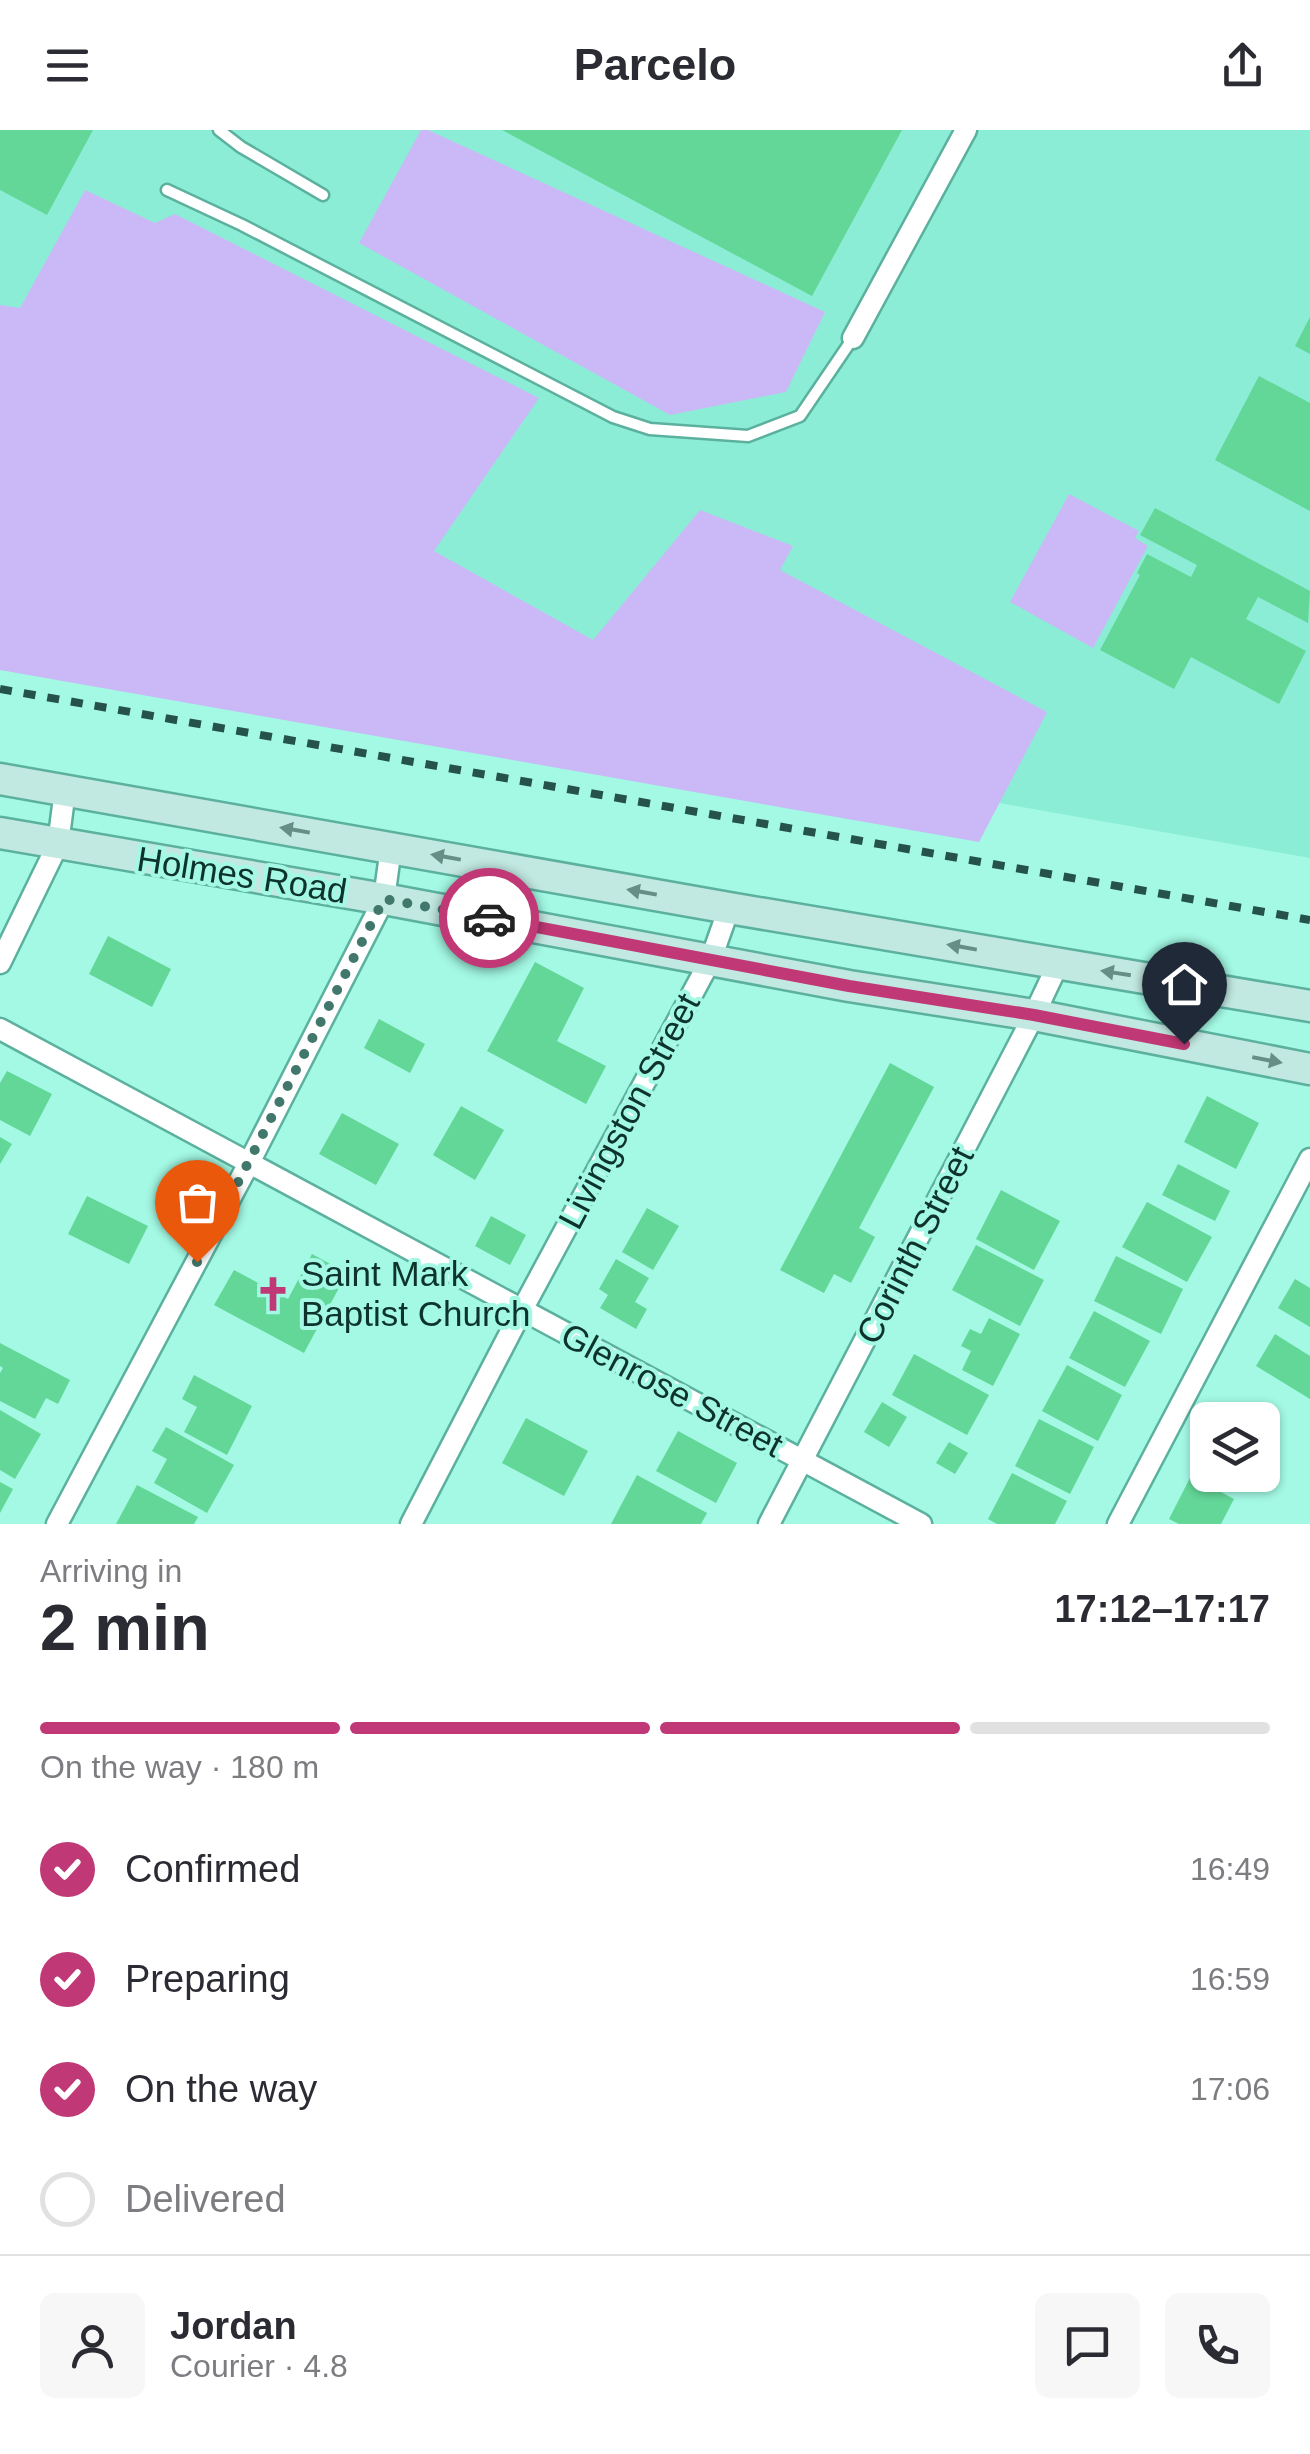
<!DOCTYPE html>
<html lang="en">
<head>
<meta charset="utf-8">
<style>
	:root { --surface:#fff; --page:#f7f7f7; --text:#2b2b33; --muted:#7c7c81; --line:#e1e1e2; --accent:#c03875 }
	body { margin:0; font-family:Arial,sans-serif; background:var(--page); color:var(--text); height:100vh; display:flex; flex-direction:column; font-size:38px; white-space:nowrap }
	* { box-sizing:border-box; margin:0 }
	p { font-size:32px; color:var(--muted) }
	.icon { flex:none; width:55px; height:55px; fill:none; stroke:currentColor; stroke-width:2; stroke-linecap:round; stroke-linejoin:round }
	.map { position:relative; height:1394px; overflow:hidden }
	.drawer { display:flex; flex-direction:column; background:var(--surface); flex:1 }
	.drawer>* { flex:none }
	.buttons { position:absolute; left:1190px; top:1272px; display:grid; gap:20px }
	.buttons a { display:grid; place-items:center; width:90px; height:90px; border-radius:15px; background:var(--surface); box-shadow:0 2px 8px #0004; font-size:50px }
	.pin { position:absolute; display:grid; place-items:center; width:85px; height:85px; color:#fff; margin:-102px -42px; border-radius:50% 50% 50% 0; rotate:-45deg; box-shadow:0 0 10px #0007 }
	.pin .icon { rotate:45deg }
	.courier { position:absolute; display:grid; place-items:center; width:100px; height:100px; margin:-50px; border:8px solid #c03875; border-radius:50%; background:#fff; color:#222; box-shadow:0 2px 12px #0007 }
	.head em { font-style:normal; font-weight:700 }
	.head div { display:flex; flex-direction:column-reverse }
	.head { display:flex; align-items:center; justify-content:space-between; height:170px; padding:0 40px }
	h1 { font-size:65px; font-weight:700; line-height:75px }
	.bar { display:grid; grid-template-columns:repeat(4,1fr); gap:15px 10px; align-content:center; height:120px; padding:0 40px }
	.bar i { height:12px; border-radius:8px; background:var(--line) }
	.bar .current { background:var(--accent) }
	.bar p { grid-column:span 4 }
	.line { display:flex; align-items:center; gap:25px; padding:0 40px; border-top:2px solid var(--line) }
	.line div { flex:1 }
	.round { display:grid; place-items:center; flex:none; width:105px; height:105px; border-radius:15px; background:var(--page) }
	ol { padding:0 40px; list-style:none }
	li { display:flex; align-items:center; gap:30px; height:110px }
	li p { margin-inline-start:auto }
	li .icon { padding:10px; border-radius:50%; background:var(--accent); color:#fff; stroke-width:4 }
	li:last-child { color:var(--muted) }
	li i { width:55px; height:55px; border:5px solid var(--line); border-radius:50% }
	header { display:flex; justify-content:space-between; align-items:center; height:130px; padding:0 40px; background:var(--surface); font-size:45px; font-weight:700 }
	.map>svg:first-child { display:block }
	.built { fill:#8cedd6 }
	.green { fill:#cab9f6 }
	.building { fill:#63d798 }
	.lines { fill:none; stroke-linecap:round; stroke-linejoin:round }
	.service-casing { stroke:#5bb19e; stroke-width:15 }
	.minor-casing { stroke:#5bb19e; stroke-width:25 }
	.secondary-casing { stroke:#5bb19e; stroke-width:35 }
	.service { stroke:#fff; stroke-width:10 }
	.minor { stroke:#fff; stroke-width:20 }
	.secondary { stroke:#c1e8e1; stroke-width:30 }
	.rail { stroke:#255349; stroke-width:8; stroke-dasharray:12 12; stroke-linecap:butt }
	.oneway { fill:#678e86 }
	.done { stroke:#42786c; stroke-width:10; stroke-dasharray:0 18 }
	.route { stroke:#c03875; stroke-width:12 }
	.labels { text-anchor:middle; stroke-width:8; stroke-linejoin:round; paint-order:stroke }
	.street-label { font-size:35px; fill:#0d332b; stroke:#a3f9e4 }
	.poi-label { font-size:35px; fill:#0d332b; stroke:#a3f9e4; text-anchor:start }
</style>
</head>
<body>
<header><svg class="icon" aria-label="menu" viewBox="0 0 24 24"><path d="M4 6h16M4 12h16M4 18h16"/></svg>Parcelo<svg class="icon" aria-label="share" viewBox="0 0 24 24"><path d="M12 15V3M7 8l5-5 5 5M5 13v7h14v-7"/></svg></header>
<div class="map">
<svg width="1310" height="1394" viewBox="0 0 1310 1394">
	<rect width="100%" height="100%" fill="#a3f9e4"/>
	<path class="built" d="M0 0H1310V728L0 496Z"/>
	<path class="green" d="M421 0H428L825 182 786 262 670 285 359 113Z
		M85 60 155 93 175 84 539 268 434 421 593 510 700 380 793 416 780 440 1047 582 979 712 0 540V175L20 178Z
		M1069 364 1139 401 1135 408 1148 416 1093 518 1010 472Z"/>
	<path class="building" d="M0 0H93L47 85 0 60Z
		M502 0H902L812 166Z
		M1310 187V224L1295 216Z
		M1259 246 1310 273V381L1215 330Z
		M1155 378 1310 461 1308 493 1258 467 1246 489 1306 521 1279 574 1191 527 1174 559 1100 520 1140 445 1137 443 1147 424 1191 447 1197 435 1140 405Z
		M108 806 171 839 152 877 89 844Z
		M535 832 584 858 557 911 606 936 586 974 487 921Z
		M379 889 425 914 410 943 364 918Z
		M890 933 934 957 859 1098 875 1107 851 1153 834 1144 824 1163 780 1140Z
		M7 941 52 964 30 1006 0 990V953Z
		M1207 966 1259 993 1236 1039 1184 1012Z
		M461 976 504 1000 475 1050 433 1025Z
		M342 983 399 1014 376 1055 319 1024Z
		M0 1007 12 1014 0 1034Z
		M1178 1034 1230 1061 1215 1091 1162 1065Z
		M1001 1060 1060 1091 1034 1140 976 1109Z
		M87 1066 148 1096 129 1134 68 1104Z
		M1147 1072 1212 1107 1187 1152 1122 1117Z
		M647 1078 679 1096 653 1140 622 1122Z
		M491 1086 526 1105 510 1135 475 1116Z
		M976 1115 1044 1150 1020 1196 952 1160Z
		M312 1124 347 1143 304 1223 214 1175 234 1140 288 1169Z
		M1116 1126 1183 1159 1161 1204 1094 1171Z
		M616 1129 649 1148 635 1172 647 1179 636 1199 600 1178 608 1165 599 1159Z
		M1295 1149 1310 1158V1197L1278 1178Z
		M1094 1181 1150 1211 1125 1257 1069 1228Z
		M989 1188 1020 1204 993 1256 962 1240 971 1221 961 1216 970 1199 981 1204Z
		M1275 1204 1310 1226V1269L1256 1236Z
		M0 1213 70 1250 58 1274 46 1268 35 1289 0 1271V1243L3 1238 0 1236Z
		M914 1224 989 1265 967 1305 892 1265Z
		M1067 1235 1122 1265 1098 1311 1042 1281Z
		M194 1245 252 1276 227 1325 184 1302 197 1277 182 1269Z
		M882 1272 907 1287 889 1317 864 1302Z
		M0 1280 41 1304 15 1349 0 1340Z
		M526 1288 588 1321 564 1366 502 1333Z
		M1039 1289 1094 1317 1070 1364 1015 1336Z
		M166 1297 234 1335 207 1383 154 1353 167 1329 152 1321Z
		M678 1301 737 1333 716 1373 656 1341Z
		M949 1312 968 1323 955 1344 936 1333Z
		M1012 1343 1067 1371 1055 1394H997L988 1389Z
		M637 1345 707 1383 701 1394H611Z
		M1191 1346 1234 1369 1221 1394H1179L1169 1389Z
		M0 1352 13 1359 0 1383Z
		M137 1355 198 1387 194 1394H116Z"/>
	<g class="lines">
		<defs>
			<path id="service" d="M219 0 241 17 323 65
				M167 60 242 95 613 287 650 299 748 306 800 286 853 208"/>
			<path id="minor" d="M853 208 966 0
				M0 833 58 714 65 660
				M0 899 921 1394
				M57 1394 249 1033 384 769 391 717
				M411 1394 522 1180 711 829 729 778
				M769 1394 1034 885 1058 834
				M1118 1394 1310 1029"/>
			<path id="secondary" d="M0 649 729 778 1310 876
				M0 703 384 769 849 856 1034 885 1310 939"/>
		</defs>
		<use href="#service" class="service-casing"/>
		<use href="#minor" class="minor-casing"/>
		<use href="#secondary" class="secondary-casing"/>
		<use href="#service" class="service"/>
		<use href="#minor" class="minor"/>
		<use href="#secondary" class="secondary"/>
		<path class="rail" d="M0 559 1310 790"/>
	</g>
	<defs><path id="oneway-solid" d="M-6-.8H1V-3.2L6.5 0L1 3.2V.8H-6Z" transform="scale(2.5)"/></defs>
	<g class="oneway">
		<use href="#oneway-solid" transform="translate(295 700) rotate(-170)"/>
		<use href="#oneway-solid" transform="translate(446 727) rotate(-170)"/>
		<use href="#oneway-solid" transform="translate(642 762) rotate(-170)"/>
		<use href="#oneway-solid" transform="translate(962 817) rotate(-170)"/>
		<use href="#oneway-solid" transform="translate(1116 843) rotate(-171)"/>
		<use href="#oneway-solid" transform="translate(1267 930) rotate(11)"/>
	</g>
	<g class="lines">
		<path class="done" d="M197 1132 384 769 489 788"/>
		<path class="route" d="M489 788 849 856 1034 885 1184 914"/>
	</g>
	<defs>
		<symbol id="church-bare" viewBox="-9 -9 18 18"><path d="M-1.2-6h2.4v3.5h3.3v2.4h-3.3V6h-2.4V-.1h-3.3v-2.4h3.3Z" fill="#c03875" stroke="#a3f9e4" stroke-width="2.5" paint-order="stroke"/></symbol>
	</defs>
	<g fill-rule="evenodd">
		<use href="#church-bare" x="248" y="1139" width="50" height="50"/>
	</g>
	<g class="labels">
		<g class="street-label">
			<text transform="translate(242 745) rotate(9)" y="12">Holmes Road</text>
			<text transform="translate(629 981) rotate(-62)" y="12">Livingston Street</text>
			<text transform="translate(915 1115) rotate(-63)" y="12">Corinth Street</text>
			<text transform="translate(672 1260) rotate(28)" y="12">Glenrose Street</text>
		</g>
		<g class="poi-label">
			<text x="301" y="1156">Saint Mark<tspan x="301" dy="40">Baptist Church</tspan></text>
		</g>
	</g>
</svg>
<div class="buttons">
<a><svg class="icon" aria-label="layers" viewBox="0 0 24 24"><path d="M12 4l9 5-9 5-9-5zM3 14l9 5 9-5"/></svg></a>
</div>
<div class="pin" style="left:197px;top:1132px;background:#ea580c"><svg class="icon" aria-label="bag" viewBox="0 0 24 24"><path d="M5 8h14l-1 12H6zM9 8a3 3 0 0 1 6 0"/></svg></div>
<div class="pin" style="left:1184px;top:914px;background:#1f2937"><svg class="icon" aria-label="home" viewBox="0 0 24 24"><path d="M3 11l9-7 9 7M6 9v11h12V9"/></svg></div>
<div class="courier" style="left:489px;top:788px"><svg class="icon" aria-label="car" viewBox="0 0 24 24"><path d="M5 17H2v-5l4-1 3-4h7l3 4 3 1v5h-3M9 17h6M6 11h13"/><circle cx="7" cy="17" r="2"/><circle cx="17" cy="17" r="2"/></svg></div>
</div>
<section class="drawer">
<div class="head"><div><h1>2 min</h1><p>Arriving in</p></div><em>17:12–17:17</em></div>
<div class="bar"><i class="current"></i><i class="current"></i><i class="current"></i><i></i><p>On the way · 180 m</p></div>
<ol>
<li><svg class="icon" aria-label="check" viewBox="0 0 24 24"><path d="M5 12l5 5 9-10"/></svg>Confirmed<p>16:49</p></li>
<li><svg class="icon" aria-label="check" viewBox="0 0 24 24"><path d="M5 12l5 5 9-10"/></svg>Preparing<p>16:59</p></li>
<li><svg class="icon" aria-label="check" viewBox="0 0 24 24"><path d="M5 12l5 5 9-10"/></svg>On the way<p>17:06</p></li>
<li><i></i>Delivered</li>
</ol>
<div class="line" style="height:180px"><a class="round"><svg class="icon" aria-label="person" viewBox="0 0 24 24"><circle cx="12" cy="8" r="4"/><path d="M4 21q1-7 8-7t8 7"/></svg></a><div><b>Jordan</b><p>Courier · 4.8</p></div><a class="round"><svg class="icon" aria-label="chat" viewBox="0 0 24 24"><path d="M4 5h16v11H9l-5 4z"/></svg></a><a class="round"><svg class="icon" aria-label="phone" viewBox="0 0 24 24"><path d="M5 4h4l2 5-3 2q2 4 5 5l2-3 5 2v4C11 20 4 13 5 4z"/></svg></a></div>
</section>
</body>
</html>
